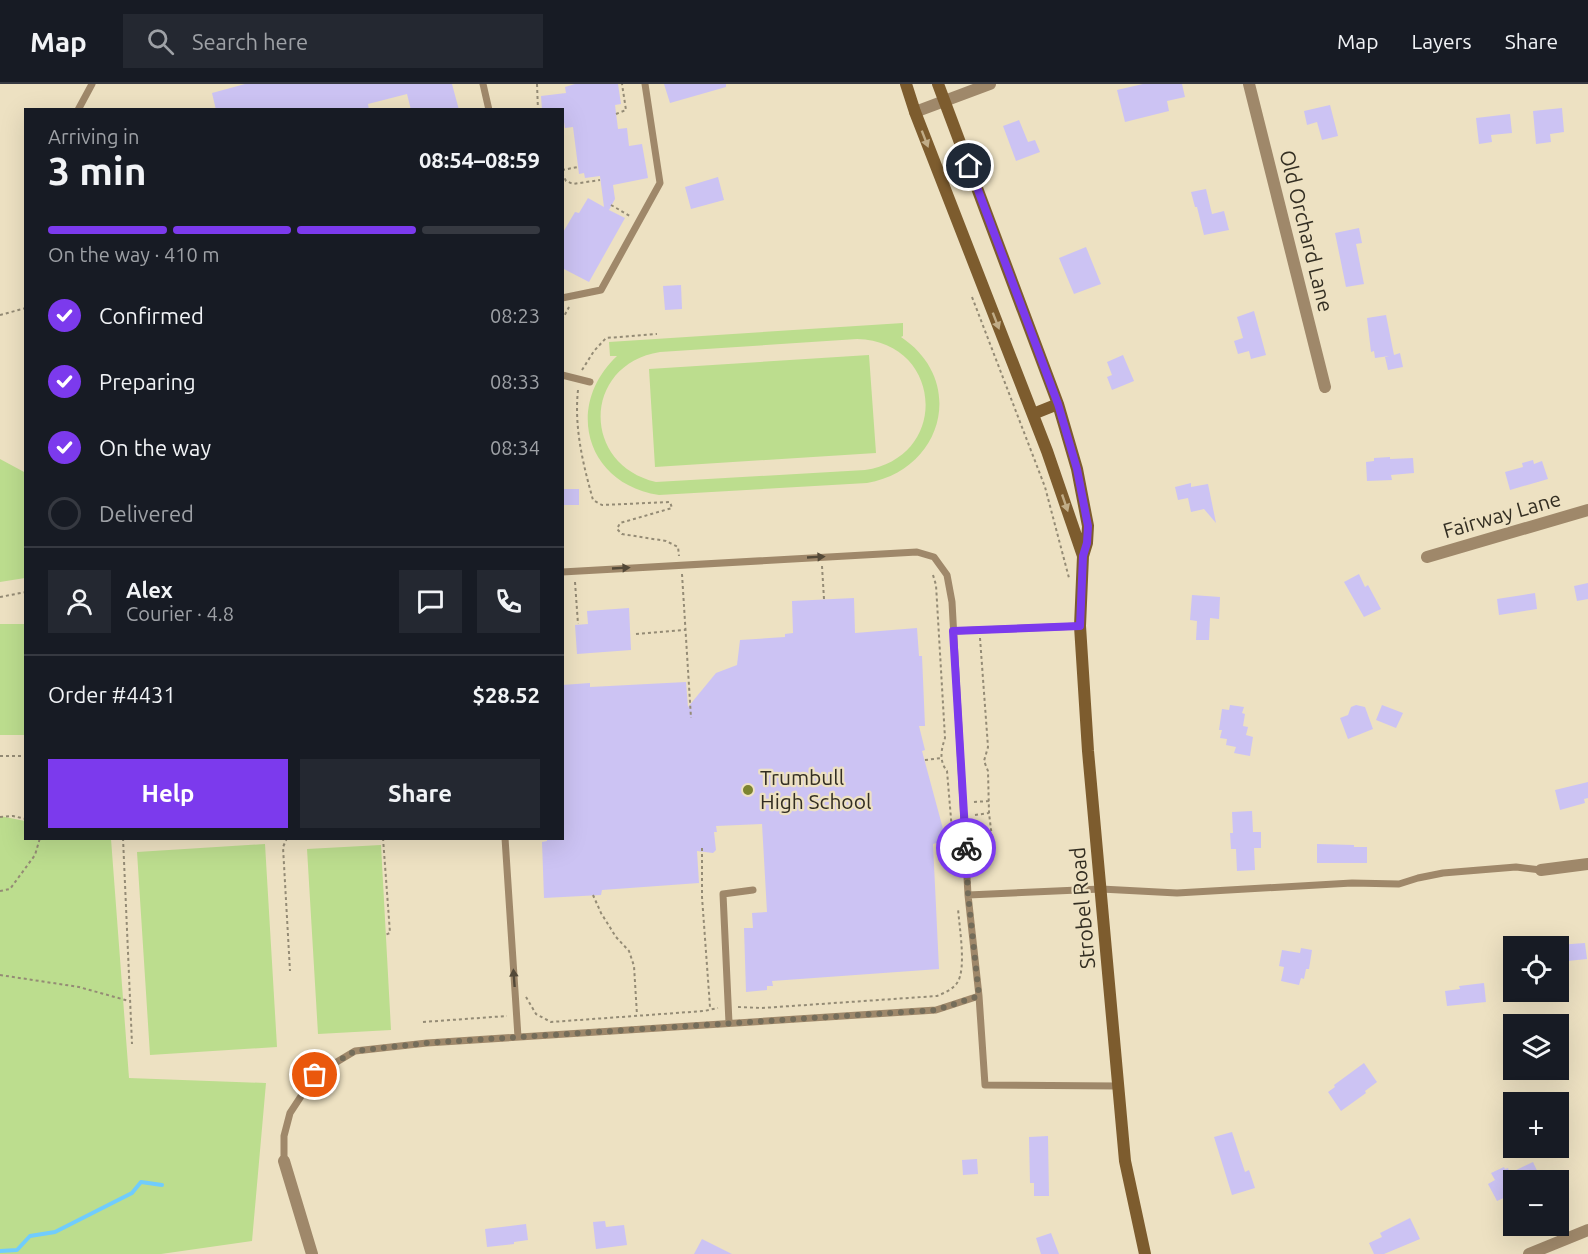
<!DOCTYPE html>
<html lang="en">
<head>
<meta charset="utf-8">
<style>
	:root { --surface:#171b24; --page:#242831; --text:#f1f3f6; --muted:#9ea1a6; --line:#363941; --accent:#7c3aed }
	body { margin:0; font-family:Ubuntu,sans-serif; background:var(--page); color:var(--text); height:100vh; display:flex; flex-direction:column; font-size:22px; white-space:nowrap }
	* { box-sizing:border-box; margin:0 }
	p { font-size:20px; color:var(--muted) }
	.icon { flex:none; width:33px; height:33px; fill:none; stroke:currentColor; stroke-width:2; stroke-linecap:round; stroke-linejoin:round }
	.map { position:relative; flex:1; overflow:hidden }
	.side { position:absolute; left:24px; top:24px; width:540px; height:732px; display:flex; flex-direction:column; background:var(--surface); border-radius:0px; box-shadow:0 6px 24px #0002 }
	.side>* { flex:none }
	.controls { position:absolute; left:1503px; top:852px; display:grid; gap:12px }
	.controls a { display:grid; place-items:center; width:66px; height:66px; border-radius:0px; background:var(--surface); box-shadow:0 6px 24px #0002; font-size:30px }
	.pin { position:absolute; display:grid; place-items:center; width:51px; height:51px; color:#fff; margin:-26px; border:3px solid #fff; border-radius:50%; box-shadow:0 2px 6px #0007 }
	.courier { position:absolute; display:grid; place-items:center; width:60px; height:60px; margin:-30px; border:4px solid #7c3aed; border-radius:50%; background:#fff; color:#222; box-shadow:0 2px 8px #0007 }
	.head em { font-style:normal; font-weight:700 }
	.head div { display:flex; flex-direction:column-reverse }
	.head { display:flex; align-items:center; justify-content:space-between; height:102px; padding:0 24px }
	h1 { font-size:39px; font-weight:700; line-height:45px }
	.bar { display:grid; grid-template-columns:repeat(4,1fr); gap:9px 6px; align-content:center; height:72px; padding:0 24px }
	.bar i { height:8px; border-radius:4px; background:var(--line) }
	.bar .active { background:var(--accent) }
	.bar p { grid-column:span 4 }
	.line { display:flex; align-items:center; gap:15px; padding:0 24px; border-top:2px solid var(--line) }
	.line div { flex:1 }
	.round { display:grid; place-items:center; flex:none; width:63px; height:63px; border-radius:0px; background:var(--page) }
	ol { padding:0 24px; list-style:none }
	li { display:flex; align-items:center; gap:18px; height:66px }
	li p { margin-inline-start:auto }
	li .icon { padding:6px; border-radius:50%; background:var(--accent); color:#fff; stroke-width:4 }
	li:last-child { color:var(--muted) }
	li i { width:33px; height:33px; border:3px solid var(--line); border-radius:50% }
	.action { display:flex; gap:12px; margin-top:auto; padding:12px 24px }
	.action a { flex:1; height:69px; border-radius:0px; background:var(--accent); color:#fff; font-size:24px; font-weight:700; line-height:69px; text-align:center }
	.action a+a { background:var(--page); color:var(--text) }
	header { display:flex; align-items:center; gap:36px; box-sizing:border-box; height:84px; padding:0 30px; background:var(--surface); border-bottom:2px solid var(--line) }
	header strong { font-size:28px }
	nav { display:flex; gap:33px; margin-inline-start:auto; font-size:21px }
	.search { width:420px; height:54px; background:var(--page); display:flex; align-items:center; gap:15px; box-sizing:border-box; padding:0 21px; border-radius:0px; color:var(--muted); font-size:22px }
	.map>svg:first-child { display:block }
	.green { fill:#bcdd8e; fill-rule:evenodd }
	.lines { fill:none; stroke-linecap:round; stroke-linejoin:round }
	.stream { stroke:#70ccfd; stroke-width:4 }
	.building { fill:#ccc3f3 }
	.path { stroke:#948b75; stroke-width:2; stroke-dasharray:3 3; stroke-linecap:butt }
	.lane { stroke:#9f886a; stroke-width:7 }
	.street { stroke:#9f886a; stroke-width:12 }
	.secondary { stroke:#7d5c2e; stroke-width:12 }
	.oneway { fill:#c0ac87 }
	.oneway2 { fill:#534938 }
	.done { stroke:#746d5a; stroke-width:6; stroke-dasharray:0 10.8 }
	.route { stroke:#7c3aed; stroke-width:8 }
	.poi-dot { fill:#7c8430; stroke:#ede1c2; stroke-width:2 }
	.labels { text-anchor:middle; stroke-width:4.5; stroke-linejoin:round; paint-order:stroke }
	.street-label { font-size:21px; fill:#332e22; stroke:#ede1c2 }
	.poi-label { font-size:21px; fill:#332e22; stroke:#ede1c2; text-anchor:start }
</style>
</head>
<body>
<header>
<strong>Map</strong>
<div class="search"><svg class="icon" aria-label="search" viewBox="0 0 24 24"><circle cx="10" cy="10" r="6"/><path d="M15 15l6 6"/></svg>Search here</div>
<nav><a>Map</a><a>Layers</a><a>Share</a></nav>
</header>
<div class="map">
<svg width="1588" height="1170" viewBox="0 0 1588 1170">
	<rect width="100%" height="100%" fill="#ede1c2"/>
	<path class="green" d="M903 239V252L901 253C967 297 943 386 867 399L659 411C586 400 564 322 617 272H610L609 258ZM857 255C943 257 951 373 865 386L656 398C580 380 583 280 660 268Z
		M869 271 876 369 655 383 649 285Z
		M0 375 26 389 25 494 0 498Z
		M0 540H25V651H0Z
		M0 732 25 737 26 754 111 755 129 994 266 999 252 1157 161 1170H0Z
		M265 760 277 963 150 971 137 768Z
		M381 761 391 946 318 950 307 765Z"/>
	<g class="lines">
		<path class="stream" d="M0 1167 17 1166 30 1152 55 1148 132 1109 141 1098 162 1101"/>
	</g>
	<path class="building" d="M245 0H452L459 26H411L407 10 368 20 369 26H216L212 9Z
		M575 0H618L621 20 615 21 618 45 627 44 629 62 642 60 648 94 613 101 615 115 609 126 625 134 589 198 562 184V150L575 128 579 129 588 114 604 123 600 92 585 94 584 89 579 90 573 43 565 44 562 26H542L541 12 566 9 565 3Z
		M664 0H726V3L670 19Z
		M1143 0H1182L1185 13 1167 17 1169 27 1125 38 1117 6Z
		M1330 21 1338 52 1322 56 1317 38 1307 41 1304 27Z
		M1562 24 1564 48 1550 50 1551 58 1536 60 1533 27Z
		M1510 30 1512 49 1491 51 1492 58 1479 60 1476 34Z
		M1019 36 1028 58 1035 56 1040 68 1016 77 1003 42Z
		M718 93 724 116 691 125 685 103Z
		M1206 105 1212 130 1224 127 1229 146 1204 151 1197 123H1195L1191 108Z
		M1359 144 1362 159 1356 160 1364 200 1346 203 1335 149Z
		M1086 163 1101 200 1074 210 1059 174Z
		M681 201 682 225 665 226 663 202Z
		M1254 227 1266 271 1251 275 1249 267 1238 270 1234 257 1243 254 1237 233Z
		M1386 231 1394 271 1400 269 1403 283 1388 286 1385 273 1389 272 1375 274 1374 267 1371 268 1367 234Z
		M1123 271 1134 297 1112 306 1107 293 1112 291 1107 278Z
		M1390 373V375L1413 374 1414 389 1391 391 1392 396 1367 397 1366 378 1374 377V374Z
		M1533 376 1534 380 1542 377 1548 395 1510 406 1505 388 1523 383 1522 379Z
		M1191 399V403L1208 400 1216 439 1204 425 1191 428 1188 414 1178 416 1175 403Z
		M562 405H579V421H562Z
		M1359 490 1365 503 1368 501 1381 525 1364 533 1344 498Z
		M1588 499V515L1577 517 1574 502Z
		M1535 509 1537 525 1499 531 1497 515Z
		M1192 511 1220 513 1219 535 1210 534 1209 556H1196L1197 537 1190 536Z
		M854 514 855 549 917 544 919 572H922L925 642H919L925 666 922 667 946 756 933 760 939 885 772 897 773 902H767V906L746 908 744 844H753L752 829 767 828 762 740 716 742 717 748H714L716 766 713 769 697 767 699 799 602 806 601 811 544 814 542 758 547 757V754H562V601L590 599V603L686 598 688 623 716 589 737 581 740 556 785 553V550L793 549 792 517Z
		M629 524 631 566 577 570 575 541 588 540 587 527Z
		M1230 621 1244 623 1242 629 1245 630 1243 642 1248 643 1246 651 1253 653 1250 672 1234 669 1236 663 1226 661 1227 655 1220 654 1222 646H1219L1222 625 1229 626Z
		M1356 621 1365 623 1373 645 1348 655 1340 634 1348 631 1351 623Z
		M1382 621 1403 629 1396 644 1376 636Z
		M1588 698V714L1584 715 1585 719 1560 726 1555 706Z
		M1252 727 1253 748H1261V764H1254L1255 786 1237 787 1236 765H1231L1230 749H1233L1232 728Z
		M1317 760 1354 761V763H1367V779H1317Z
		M1585 859 1587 875 1558 878V861Z
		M1301 864 1312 866 1309 885H1306L1304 895 1301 894 1299 901 1281 897 1284 883 1279 882 1282 866 1300 869Z
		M1484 899 1486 918 1447 922 1445 907 1460 905 1459 902Z
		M1364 979 1377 998 1365 1007 1366 1009 1341 1027 1328 1008 1335 1003 1334 1001Z
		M1232 1048 1245 1088 1249 1086 1255 1104 1232 1111 1214 1053Z
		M1048 1052 1049 1112H1034V1099H1030L1029 1053Z
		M977 1075 978 1090 963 1091 962 1076Z
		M1533 1078 1540 1093 1533 1096H1514V1109L1497 1117 1488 1100 1495 1096 1491 1089 1504 1083 1505 1085 1508 1084 1510 1089Z
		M1410 1134 1420 1155 1384 1170H1374L1369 1159 1382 1153 1380 1149Z
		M605 1137 606 1143 624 1141 627 1161 596 1165 593 1138Z
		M526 1140 528 1156 514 1158V1160L487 1163 485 1145Z
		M1051 1149 1059 1170H1041L1036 1154Z
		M702 1155 732 1170H694Z"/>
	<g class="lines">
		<path class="path" d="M537 0 538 26
			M616 30 626 26 622 0
			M562 41H564
			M562 86 578 83
			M562 89 566 97 573 100 600 96
			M611 121 630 132
			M972 213 1045 403 1069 494
			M0 231 26 224
			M562 236 569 223
			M582 286 594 267 606 254 657 250
			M578 306C574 344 583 380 593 416L602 421 670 418 672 424 620 439 617 445 622 450 666 457 678 463 679 472
			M822 482 824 515
			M682 490 691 634
			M933 491 936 501 945 654C941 666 939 677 947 687L956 794
			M575 498 578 540
			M0 513 26 508
			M636 550 685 546
			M980 554 988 663 984 677 988 687 989 729 993 762
			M0 672H26
			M925 676 942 674
			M974 718 989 717
			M975 731 989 729
			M0 733 13 732 26 735
			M123 754 132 960
			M287 754 283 763 290 887
			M383 754 390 849 385 851
			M702 764V813L710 923
			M0 807 10 805 35 771 40 754
			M593 811 601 829 616 853 629 867 634 882 637 931
			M0 891 79 903 129 917
			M526 913 536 930 551 938 704 927 718 924
			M738 923 762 924 937 912C944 909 952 906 957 899 967 885 959 842 958 824
			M423 938 507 932"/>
		<path class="lane" d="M483 0 489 26
			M78 26 92 0
			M562 214 601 206 660 99 645 0
			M562 291 590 298
			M562 488 917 468 934 473 947 491 952 518 968 811
			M953 547 1080 542
			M505 754 518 953
			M979 912 985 1001 1118 1002
			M729 939 723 810 753 806
			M284 1077V1052L290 1029 315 991 355 967 427 959 936 926 979 912 968 811 1101 805 1177 809 1352 799 1399 800 1418 794 1443 789 1516 783 1541 786"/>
		<path class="street" d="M1249 0 1325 303
			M915 28 990 0
			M1427 473 1588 426
			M1541 786 1588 780
			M284 1077 312 1170
			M1529 1170 1588 1146"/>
		<path class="secondary" d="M906 0 915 28 1047 367 1083 472
			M938 0 1058 320 1077 385 1088 442 1087 459 1083 472 1080 542 1088 667 1125 1077 1145 1170
			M1033 330 1058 320"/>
	</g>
	<defs><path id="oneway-solid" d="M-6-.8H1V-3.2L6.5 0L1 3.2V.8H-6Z" transform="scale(1.5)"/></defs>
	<g class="oneway">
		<use href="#oneway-solid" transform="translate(925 55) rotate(69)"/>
		<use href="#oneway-solid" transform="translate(996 237) rotate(69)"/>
		<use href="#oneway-solid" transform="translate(1065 419) rotate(71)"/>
	</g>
	<g class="oneway2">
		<use href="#oneway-solid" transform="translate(816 473) rotate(-3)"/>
		<use href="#oneway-solid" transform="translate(621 484) rotate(-3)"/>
		<use href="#oneway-solid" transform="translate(514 894) rotate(-94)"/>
	</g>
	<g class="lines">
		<path class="done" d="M315 991 355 967 427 959 936 926 979 912 968 810 966 764"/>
		<path class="route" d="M966 764 953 547 1080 542 1083 472 1087 459 1088 442 1077 385 1058 320 969 82"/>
	</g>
	<circle class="poi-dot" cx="748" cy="706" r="6"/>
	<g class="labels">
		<g class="street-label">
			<text transform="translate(1306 147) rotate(76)" y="7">Old Orchard Lane</text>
			<text transform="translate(1502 431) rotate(-16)" y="7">Fairway Lane</text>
			<text transform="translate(1083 824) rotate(-95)" y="7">Strobel Road</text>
		</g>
		<g class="poi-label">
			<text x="760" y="701">Trumbull<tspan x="760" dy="24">High School</tspan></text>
		</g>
	</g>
</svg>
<div class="controls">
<a><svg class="icon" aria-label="locate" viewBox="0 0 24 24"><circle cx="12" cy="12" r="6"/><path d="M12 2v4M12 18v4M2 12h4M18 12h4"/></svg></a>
<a><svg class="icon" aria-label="layers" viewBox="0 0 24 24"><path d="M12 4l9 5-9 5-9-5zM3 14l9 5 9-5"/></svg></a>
<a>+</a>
<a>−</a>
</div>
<div class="pin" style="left:315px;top:991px;background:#ea580c"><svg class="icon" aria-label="bag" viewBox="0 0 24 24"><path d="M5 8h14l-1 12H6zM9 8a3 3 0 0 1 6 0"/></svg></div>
<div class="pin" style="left:969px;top:82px;background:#1f2937"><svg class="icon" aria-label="home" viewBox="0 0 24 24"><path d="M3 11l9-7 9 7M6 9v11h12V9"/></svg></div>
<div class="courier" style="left:966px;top:764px"><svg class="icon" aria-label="bike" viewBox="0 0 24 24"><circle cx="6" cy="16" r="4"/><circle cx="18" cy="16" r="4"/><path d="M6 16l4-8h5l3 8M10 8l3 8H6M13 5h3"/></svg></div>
<section class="side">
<div class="head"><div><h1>3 min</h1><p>Arriving in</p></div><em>08:54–08:59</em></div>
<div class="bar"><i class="active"></i><i class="active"></i><i class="active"></i><i></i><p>On the way · 410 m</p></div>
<ol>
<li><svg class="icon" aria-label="check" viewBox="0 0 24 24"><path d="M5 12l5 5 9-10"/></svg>Confirmed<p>08:23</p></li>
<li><svg class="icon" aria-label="check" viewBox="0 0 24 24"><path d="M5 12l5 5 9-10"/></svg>Preparing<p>08:33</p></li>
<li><svg class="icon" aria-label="check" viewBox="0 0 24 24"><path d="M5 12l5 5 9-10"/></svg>On the way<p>08:34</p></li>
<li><i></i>Delivered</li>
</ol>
<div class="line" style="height:108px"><a class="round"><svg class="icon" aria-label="person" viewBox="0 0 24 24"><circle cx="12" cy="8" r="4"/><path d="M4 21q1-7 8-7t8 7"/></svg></a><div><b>Alex</b><p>Courier · 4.8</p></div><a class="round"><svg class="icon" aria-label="chat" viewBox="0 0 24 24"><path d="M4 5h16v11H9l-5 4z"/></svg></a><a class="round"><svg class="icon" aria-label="phone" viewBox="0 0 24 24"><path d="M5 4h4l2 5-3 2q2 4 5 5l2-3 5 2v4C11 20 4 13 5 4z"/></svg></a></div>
<div class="line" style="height:78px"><div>Order #4431</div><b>$28.52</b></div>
<div class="action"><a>Help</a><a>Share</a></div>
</section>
</div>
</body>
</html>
